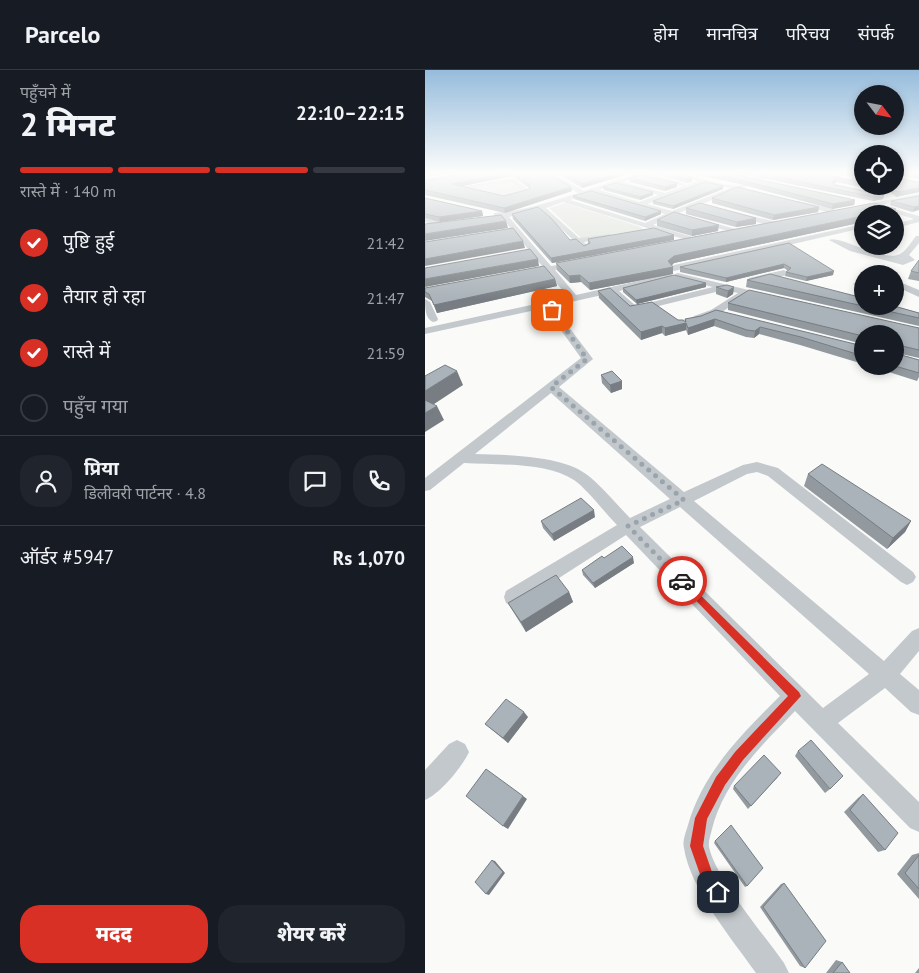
<!DOCTYPE html>
<html lang="hi">
<head>
<meta charset="utf-8">
<style>
	:root { --surface:#171b24; --page:#20242c; --text:#f1f3f6; --muted:#9ea1a6; --line:#363941; --accent:#d93025 }
	body { margin:0; font-family:"PT Sans","Noto Sans Devanagari",sans-serif; background:var(--page); color:var(--text); height:100vh; display:flex; flex-direction:column; font-size:19px; white-space:nowrap }
	* { box-sizing:border-box; margin:0 }
	p { font-size:16px; color:var(--muted) }
	.icon { flex:none; width:28px; height:28px; fill:none; stroke:currentColor; stroke-width:2; stroke-linecap:round; stroke-linejoin:round }
	.map { position:relative; flex:1; overflow:hidden }
	.details { display:flex; flex-direction:column; background:var(--surface); width:425px }
	.details>* { flex:none }
	.needle { width:32px; rotate:122deg }
	.buttons { position:absolute; left:429px; top:15px; display:grid; gap:10px }
	.buttons a { display:grid; place-items:center; width:50px; height:50px; border-radius:50%; background:var(--surface); box-shadow:0 2px 8px #0003; font-size:25px }
	.pin { position:absolute; display:grid; place-items:center; width:42px; height:42px; color:#fff; margin:-21px; border-radius:10px; box-shadow:0 2px 8px #0006 }
	.courier { position:absolute; display:grid; place-items:center; width:50px; height:50px; margin:-25px; border:4px solid #d93025; border-radius:50%; background:#fff; color:#222; box-shadow:0 1px 6px #0007 }
	.head em { font-style:normal; font-weight:800 }
	.head div { display:flex; flex-direction:column-reverse }
	.head { display:flex; align-items:center; justify-content:space-between; height:85px; padding:0 20px }
	h1 { font-size:32px; font-weight:800; line-height:38px }
	.bar { display:grid; grid-template-columns:repeat(4,1fr); gap:8px 5px; align-content:center; height:60px; padding:0 20px }
	.bar i { height:6px; border-radius:4px; background:var(--line) }
	.bar .selected { background:var(--accent) }
	.bar p { grid-column:span 4 }
	.line { display:flex; align-items:center; gap:12px; padding:0 20px; border-top:1px solid var(--line) }
	.line div { flex:1 }
	.round { display:grid; place-items:center; flex:none; width:52px; height:52px; border-radius:20px; background:var(--page) }
	ol { padding:0 20px; list-style:none }
	li { display:flex; align-items:center; gap:15px; height:55px }
	li p { margin-inline-start:auto }
	li .icon { padding:5px; border-radius:50%; background:var(--accent); color:#fff; stroke-width:4 }
	li:last-child { color:var(--muted) }
	li i { width:28px; height:28px; border:2px solid var(--line); border-radius:50% }
	.primary-button { display:flex; gap:10px; margin-top:auto; padding:10px 20px }
	.primary-button a { flex:1; height:58px; border-radius:20px; background:var(--accent); color:#fff; font-size:20px; font-weight:800; line-height:58px; text-align:center }
	.primary-button a+a { background:var(--page); color:var(--text) }
	header { display:flex; align-items:center; gap:30px; box-sizing:border-box; height:70px; padding:0 25px; background:var(--surface); border-bottom:1px solid var(--line) }
	header strong { font-size:24px }
	nav { display:flex; gap:28px; margin-inline-start:auto; font-size:18px }
	main { display:flex; flex:1; min-height:0 }
	.map>svg:first-child { display:block }
	.green { fill:#dadfd7 }
	.lines { fill:none; stroke-linecap:round; stroke-linejoin:round }
	.minor { fill:#c3c8cc; fill-rule:evenodd }
	.wall { fill:#929a9f; fill-rule:evenodd }
	.shaded-wall { fill:#777d82 }
	.building { fill:#aab3b9; stroke:#777d82 }
	.route { fill:#d93025 }
	.done { stroke:#99a4ac; stroke-width:5; stroke-dasharray:0 9 }
</style>
</head>
<body>
<header>
<strong>Parcelo</strong>
<nav><a>होम</a><a>मानचित्र</a><a>परिचय</a><a>संपर्क</a></nav>
</header>
<main>
<section class="details">
<div class="head"><div><h1>2 मिनट</h1><p>पहुँचने में</p></div><em>22:10–22:15</em></div>
<div class="bar"><i class="selected"></i><i class="selected"></i><i class="selected"></i><i></i><p>रास्ते में · 140 m</p></div>
<ol>
<li><svg class="icon" aria-label="check" viewBox="0 0 24 24"><path d="M5 12l5 5 9-10"/></svg>पुष्टि हुई<p>21:42</p></li>
<li><svg class="icon" aria-label="check" viewBox="0 0 24 24"><path d="M5 12l5 5 9-10"/></svg>तैयार हो रहा<p>21:47</p></li>
<li><svg class="icon" aria-label="check" viewBox="0 0 24 24"><path d="M5 12l5 5 9-10"/></svg>रास्ते में<p>21:59</p></li>
<li><i></i>पहुँच गया</li>
</ol>
<div class="line" style="height:90px"><a class="round"><svg class="icon" aria-label="person" viewBox="0 0 24 24"><circle cx="12" cy="8" r="4"/><path d="M4 21q1-7 8-7t8 7"/></svg></a><div><b>प्रिया</b><p>डिलीवरी पार्टनर · 4.8</p></div><a class="round"><svg class="icon" aria-label="chat" viewBox="0 0 24 24"><path d="M4 5h16v11H9l-5 4z"/></svg></a><a class="round"><svg class="icon" aria-label="phone" viewBox="0 0 24 24"><path d="M5 4h4l2 5-3 2q2 4 5 5l2-3 5 2v4C11 20 4 13 5 4z"/></svg></a></div>
<div class="line" style="height:65px"><div>ऑर्डर #5947</div><b>Rs 1,070</b></div>
<div class="primary-button"><a>मदद</a><a>शेयर करें</a></div>
</section>
<div class="map">
<svg width="494" height="903" viewBox="0 0 494 903">
	<rect width="100%" height="100%" fill="#fafaf8"/>
	<path class="green" d="M86 111 99 121 80 125 45 118Z
		M140 133 216 157 218 160 156 168 124 138Z"/>
	<g class="lines">
		<path class="minor" d="M121 103H128L159 121 213 103H222L261 114 258 116 216 106 198 112 240 123 273 111 244 103C266 103 287 113 309 116 321 117 338 103 353 103L318 118 334 122V124L312 120 254 143 314 160V164L248 146 228 155 271 168V172H268L138 132 121 138 154 168 186 164V168L159 172 176 189 172 192 115 139 84 147 126 196 156 191V195L130 200 151 225 244 204 249 207 247 209 194 221 211 236 288 217 250 208V204L253 203 344 225 346 227 341 230 322 225 294 244 273 251 268 248 269 246 286 240 313 223 299 220 209 242 205 241 186 223 128 236 168 289 134 317 259 422 318 395 332 392 353 398 488 502 491 507 488 512 482 515 476 512 343 406 332 402 322 404 269 431 459 591 487 561 494 558V581L475 604 494 620V645L486 642 460 618 413 653 494 732V762L485 758 370 641C337 675 299 711 287 759 286 764 283 771 284 777 290 807 340 866 359 893L364 903H331C307 869 265 819 259 778 257 771 261 762 263 755 278 702 317 664 355 626L201 465 95 533 88 535 81 533 79 527 81 521 192 455C180 443 162 419 149 410 121 392 72 395 39 393L5 420 0 421V408L156 288 120 238 0 264V258L143 227 122 202 98 205V201L118 197 78 149 56 152 52 150 69 146V143C98 141 125 132 153 123ZM280 113 305 118 247 141 222 134ZM192 114 234 125 214 132 174 120ZM167 122 240 144 220 153 145 130ZM126 323 245 429 205 448C191 434 177 416 161 404 136 385 80 385 50 384ZM255 437 444 604 398 638 215 457Z
			M88 108 104 120V122L80 129 30 118ZM87 112 97 120 80 125 44 118Z
			M494 124V128L455 135 494 146V152L470 158V154L489 149 448 136 430 139 427 137Z
			M373 131 409 139 410 141 406 143 371 134V132Z
			M308 142 353 152 354 154 347 156 308 146Z
			M0 148 23 153 24 155 20 157 0 152Z
			M438 154V158L249 201 245 198 249 195Z
			M491 166H494V173L484 185 490 190 478 195 425 181 404 170C413 164 459 193 475 184 481 181 487 171 491 166Z
			M359 200 363 203 362 205 327 213 322 210 324 208Z
			M470 210 494 220V227L470 216Z
			M433 211 438 212V218L428 214Z
			M0 229 5 232 13 249 12 251 8 252C0 249 0 237 0 229Z
			M32 670 40 674 44 682C37 697 15 724 0 730V700L24 674Z"/>
	</g>
	<path class="wall" d="M44 103H123L146 117 147 121 80 143 0 125V110ZM88 106 105 119 79 126 37 116Z
		M132 103H207L157 118Z
		M228 103H252L267 111 262 113Z
		M263 103H303L430 130 429 135 407 139 315 114Z
		M313 103H394L426 110 428 108 425 106 405 103H438V116H470V103H494V109L470 104 471 108 494 112V122L471 127 466 123 411 112 409 114 459 125 458 129 448 131Z
		M204 108 252 113V117L240 121 205 112Z
		M178 117 228 125 215 130 179 120Z
		M298 119 248 139 228 134V131Z
		M148 126 236 144 220 151 149 129Z
		M494 126 487 142 465 135 466 131Z
		M0 128 57 141 58 146 15 152 0 148Z
		M287 128 394 137 393 142 348 150 287 133Z
		M449 133 471 139 470 144H438V152L249 193 247 195 248 197V204L165 220 156 212 145 213 132 200 131 193Z
		M261 138 331 154 311 157 261 144Z
		M87 144 159 176 163 173V169L249 165V170L127 193 88 149Z
		M232 150 293 161 267 166 232 156Z
		M364 173 408 205 381 211 360 206 361 202 363 201 359 198 301 212 255 202V197Z
		M494 190V211L483 209 486 201Z
		M130 209 132 216 12 243 7 231 0 227V218Z
		M322 210 438 228V236H469L494 243V256L321 217Z
		M281 213V217L212 234 198 222V218Z
		M291 217H309L308 224 302 228 291 224Z
		M173 221 205 236 253 250 260 251V249L276 246 438 276V294L375 275 334 264 329 268 321 267 289 256 263 265 261 260 240 266 237 263 216 270 174 228Z
		M303 233 494 258V288L472 283 473 284 494 290V307L492 311 445 296H470V264H438V274L303 240Z
		M176 305 197 311V319L186 323 177 313Z
		M383 404 486 451 480 462 462 479 379 416Z
		M170 447 129 471 118 458 116 451Z
		M179 488 209 493 170 518 158 505 157 500Z
		M144 522 148 532 101 562 89 543 83 533Z
		M103 647 83 673 60 654Z
		M373 681 405 719 400 723 370 686Z
		M353 707 323 739 308 719 309 716Z
		M438 724 460 780 453 782 419 742 433 728Z
		M290 771 322 816 320 817 289 773Z
		M494 783V829L472 804 487 785Z
		M359 813 380 898 375 896 335 837 356 814Z
		M411 890 417 892 425 903H401Z
		M494 898V903H490Z"/>
	<path class="shaded-wall" d="M4 103H31L5 106Z
		M82 103H87L88 106 28 118 27 114Z
		M193 103H207L157 118V114Z
		M267 107V111L262 113V109Z
		M412 108 411 112 406 116 407 112Z
		M252 113V117L240 121V117Z
		M298 116V119L248 139V136Z
		M146 117 147 121 80 143 79 138Z
		M494 118V122L471 127 472 122Z
		M228 122V125L215 130V127Z
		M459 125 458 129 448 131 449 127Z
		M430 130 429 135 407 139 408 134Z
		M494 136V140L487 142 489 137Z
		M394 137 393 142 348 150 349 145Z
		M471 139 470 144H450Z
		M57 141 58 146 15 152 14 147Z
		M236 141V144L220 151V147Z
		M438 146V152L249 193 244 198 248 197V204L165 220 164 213 243 191 249 186Z
		M331 148V154L311 157 312 152Z
		M81 151 83 158 0 171V164Z
		M294 155 293 161 267 166V160Z
		M249 165V170L127 193 126 188Z
		M98 171 100 178 0 196V189Z
		M113 189 114 196 0 217V209Z
		M359 194V198L301 212V208Z
		M409 201 408 205 381 211 382 207Z
		M155 205 156 212 145 213 144 206Z
		M130 209 132 216 12 243 9 235Z
		M281 213V217L212 234 211 230Z
		M309 217 308 224 302 228 303 221Z
		M290 249 289 256 263 265V258Z
		M261 253V260L240 266V258Z
		M237 256V263L216 270V262Z
		M335 257 334 264 329 268 330 261Z
		M32 301 38 315 3 338 0 330V321Z
		M197 311V319L186 323 185 315Z
		M12 336 19 350 0 362V343Z
		M169 440 170 447 129 471 127 464Z
		M486 451 480 462 462 479 468 468Z
		M208 487 209 493 170 518 168 513Z
		M144 522 148 532 101 562 96 552Z
		M99 642 103 647 83 673 78 668Z
		M98 726 102 729 83 759 78 756Z
		M67 790 70 791 80 803 64 825 61 824Z"/>
	<path class="building" d="M44 103H82L27 114 79 126 105 119 104 114 88 103H123L146 117 79 138 0 120V110Z
		M138 103H193L157 114Z
		M242 103H252L267 107 262 109Z
		M282 103H303L430 130 408 134 316 110Z
		M333 103H394L426 110 431 106 427 103H438V113L412 108 407 112 410 115 459 125 449 127Z
		M485 103H494V105Z
		M470 104 471 108 494 112V118L472 122 468 119 455 116H470Z
		M216 105 252 113 240 117 204 108Z
		M280 112 298 116 248 136 228 131Z
		M191 113 228 122 215 127 178 117Z
		M312 117 394 137 349 145 287 128Z
		M166 121 236 141 220 147 148 126Z
		M494 126V136L489 137 466 131Z
		M0 128 57 141 14 147 0 144Z
		M275 133 331 148 312 152 261 138Z
		M449 133 471 139 450 144H438V146L249 186 243 191 248 197 164 213 155 205 144 206 131 193Z
		M113 137 126 148 145 170 151 169 159 176 165 173 163 169 229 158 249 165 126 188 87 144Z
		M249 142 294 155 267 160 232 150Z
		M76 145 81 151 0 164V154Z
		M88 158 98 171 0 189V172Z
		M364 173 409 201 382 207 361 202 366 198 359 194 301 208 255 197Z
		M105 179 113 189 0 209V198Z
		M494 190V203L486 201Z
		M119 196 130 209 9 235 4 224 0 222V218Z
		M345 204 438 228V236L322 210Z
		M249 205 281 213 211 230 198 218Z
		M302 215 309 217 303 221 291 217Z
		M185 218 205 236 227 232 253 250H258L261 252 260 249 276 246 291 240 438 276V286L376 267 335 257 330 261 322 260 290 249 263 258 261 253 240 258 237 256 216 262 173 221Z
		M324 220 494 258V280L473 275 471 277 473 284 494 290V303L470 296V264H438V266L303 233Z
		M440 236H469L494 243V248Z
		M20 295 32 301 0 321V306Z
		M187 301 197 311 185 315 176 305Z
		M0 330 12 336 0 343Z
		M397 394 486 451 468 468 383 404Z
		M156 428 169 440 127 464 116 451Z
		M197 476 208 487 168 513 157 500 177 486 179 488Z
		M131 505 144 522 96 552 83 533Z
		M81 629 99 642 78 668 60 654Z
		M386 670 418 706 405 719 373 681Z
		M339 685 356 703 326 736 309 716Z
		M61 699 98 726 78 756 41 726Z
		M438 724 473 763 460 780 425 740Z
		M306 755 338 798 322 816 290 771Z
		M494 785V819L480 803Z
		M67 790 78 802 61 824 50 812Z
		M359 813 401 871 380 898 338 837Z
		M417 892 425 903H408Z"/>
	<linearGradient id="sky" x2="0" y2="1"><stop stop-color="#96bcdc"/><stop offset="0.45" stop-color="#fdfdfc"/><stop offset="1" stop-color="#fdfdfc" stop-opacity="0"/></linearGradient>
	<rect width="494" height="229" fill="url(#sky)"/>
	<path class="route" d="M257 507 374 622 376 626 318 690 300 715 282 749 278 776 287 802 300 822 298 827 293 829 288 827 277 810 265 776 270 748 291 707 310 682 363 626 254 513V508Z"/>
	<g class="lines">
		<path class="done" d="M127 240 162 289 126 317 259 430 203 456 257 511"/>
	</g>
</svg>
<div class="buttons">
<a><svg class="needle" viewBox="-14 -14 28 28"><path d="M0-13l5 13h-10z" fill="#e53935"/><path d="M0 13l5-13h-10z" fill="#9ea1a6"/></svg></a>
<a><svg class="icon" aria-label="locate" viewBox="0 0 24 24"><circle cx="12" cy="12" r="6"/><path d="M12 2v4M12 18v4M2 12h4M18 12h4"/></svg></a>
<a><svg class="icon" aria-label="layers" viewBox="0 0 24 24"><path d="M12 4l9 5-9 5-9-5zM3 14l9 5 9-5"/></svg></a>
<a>+</a>
<a>−</a>
</div>
<div class="pin" style="left:127px;top:240px;background:#ea580c"><svg class="icon" aria-label="bag" viewBox="0 0 24 24"><path d="M5 8h14l-1 12H6zM9 8a3 3 0 0 1 6 0"/></svg></div>
<div class="pin" style="left:293px;top:822px;background:#1f2937"><svg class="icon" aria-label="home" viewBox="0 0 24 24"><path d="M3 11l9-7 9 7M6 9v11h12V9"/></svg></div>
<div class="courier" style="left:257px;top:511px"><svg class="icon" aria-label="car" viewBox="0 0 24 24"><path d="M5 17H2v-5l4-1 3-4h7l3 4 3 1v5h-3M9 17h6M6 11h13"/><circle cx="7" cy="17" r="2"/><circle cx="17" cy="17" r="2"/></svg></div>
</div>
</main>
</body>
</html>
